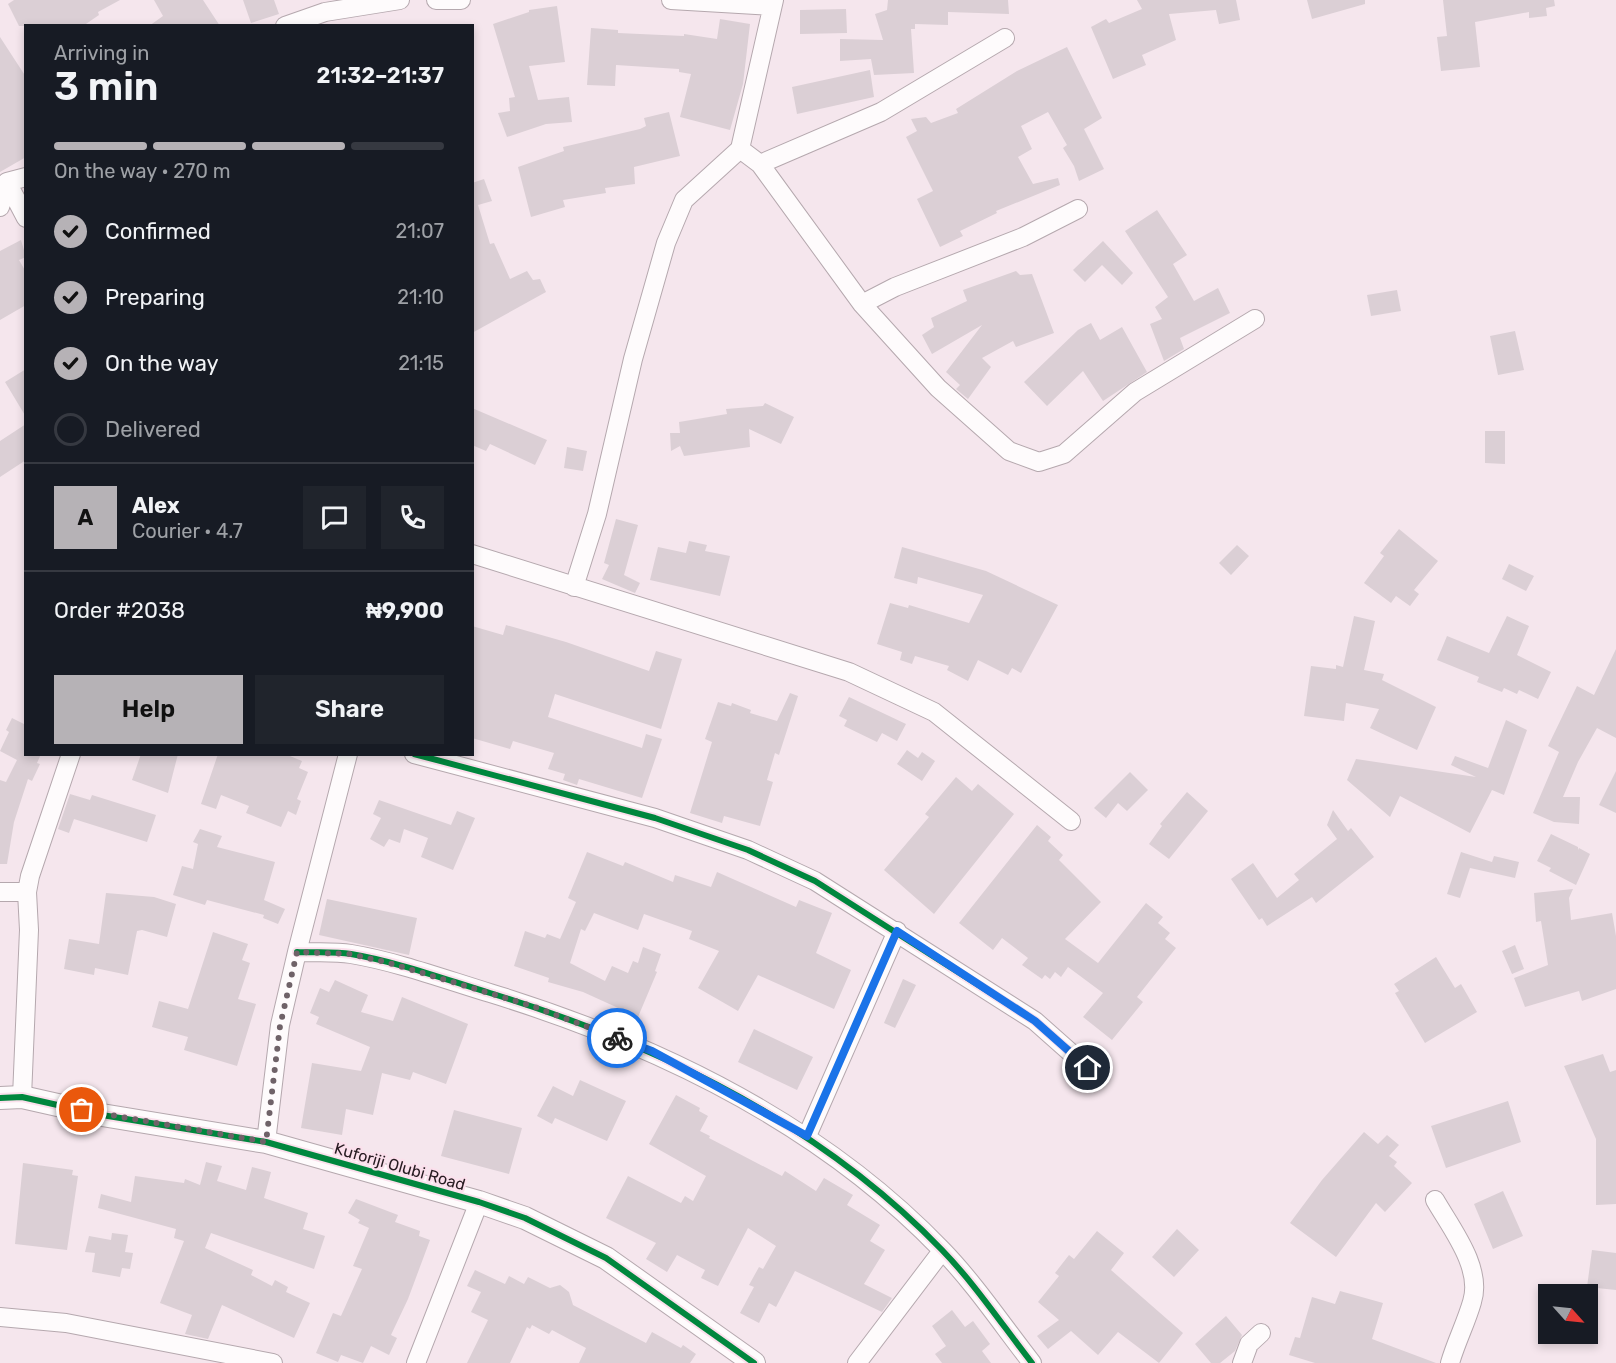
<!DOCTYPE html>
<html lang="en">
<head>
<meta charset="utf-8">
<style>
	:root { --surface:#171b24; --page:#20242c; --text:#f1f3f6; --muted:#9ea1a6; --line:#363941; --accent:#b6b2b6 }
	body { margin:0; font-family:Rubik,sans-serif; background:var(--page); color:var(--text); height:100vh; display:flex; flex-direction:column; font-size:22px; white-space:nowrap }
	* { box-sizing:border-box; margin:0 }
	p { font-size:20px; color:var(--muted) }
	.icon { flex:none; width:33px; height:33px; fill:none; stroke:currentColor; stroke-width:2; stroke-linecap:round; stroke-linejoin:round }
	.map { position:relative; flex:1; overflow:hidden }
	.panel { position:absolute; left:24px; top:24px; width:450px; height:732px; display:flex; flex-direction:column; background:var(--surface); border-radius:0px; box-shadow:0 3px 9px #0003 }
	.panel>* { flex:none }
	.needle { width:39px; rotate:117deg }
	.controls { position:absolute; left:1538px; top:1284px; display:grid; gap:12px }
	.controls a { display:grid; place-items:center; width:60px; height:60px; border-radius:0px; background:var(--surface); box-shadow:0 3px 9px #0003; font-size:30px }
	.pin { position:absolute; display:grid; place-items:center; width:51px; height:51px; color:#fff; margin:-26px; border:3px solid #fff; border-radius:50%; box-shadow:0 2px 6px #0007 }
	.courier { position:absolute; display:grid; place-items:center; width:60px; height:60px; margin:-30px; border:4px solid #1a73e8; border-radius:50%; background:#fff; color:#222; box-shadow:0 2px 8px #0007 }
	.headline em { font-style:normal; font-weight:600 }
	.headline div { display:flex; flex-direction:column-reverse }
	.headline { display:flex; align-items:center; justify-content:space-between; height:102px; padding:0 30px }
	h1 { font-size:39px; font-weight:600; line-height:45px }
	.bar { display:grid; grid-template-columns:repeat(4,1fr); gap:9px 6px; align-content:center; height:72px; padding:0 30px }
	.bar i { height:8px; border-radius:4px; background:var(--line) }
	.bar .selected { background:var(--accent) }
	.bar p { grid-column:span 4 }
	.line { display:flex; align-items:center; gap:15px; padding:0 30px; border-top:2px solid var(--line) }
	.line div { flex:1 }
	.round { display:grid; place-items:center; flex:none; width:63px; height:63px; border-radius:0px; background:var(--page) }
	ol { padding:0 30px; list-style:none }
	li { display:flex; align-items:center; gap:18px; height:66px }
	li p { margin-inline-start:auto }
	li .icon { padding:6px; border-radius:50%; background:var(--accent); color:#111; stroke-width:4 }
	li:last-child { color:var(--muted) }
	li i { width:33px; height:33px; border:3px solid var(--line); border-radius:50% }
	.cta { display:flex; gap:12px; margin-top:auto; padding:12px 30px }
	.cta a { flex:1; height:69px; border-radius:0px; background:var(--accent); color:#111; font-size:24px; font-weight:600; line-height:69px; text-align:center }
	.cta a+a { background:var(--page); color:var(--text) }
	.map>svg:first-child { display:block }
	.building { fill:#dbcfd5 }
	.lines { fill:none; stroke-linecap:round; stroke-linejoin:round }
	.minor-casing { stroke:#b5a8ae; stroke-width:20 }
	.tertiary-casing { stroke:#b5a8ae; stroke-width:24 }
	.minor { stroke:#fefbfc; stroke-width:18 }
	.tertiary { stroke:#fefbfc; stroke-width:22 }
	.cycleway-casing { stroke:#fbe0ec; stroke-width:10 }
	.cycleway { stroke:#00873e; stroke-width:6 }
	.done { stroke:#6f6268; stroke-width:6; stroke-dasharray:0 10.8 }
	.route { stroke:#1a73e8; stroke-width:8 }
	.labels { text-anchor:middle; stroke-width:4.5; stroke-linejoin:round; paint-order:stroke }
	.street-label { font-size:16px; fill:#271b21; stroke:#fbe0ec }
</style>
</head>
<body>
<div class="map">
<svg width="1616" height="1363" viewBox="0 0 1616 1363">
	<rect width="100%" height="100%" fill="#f5e6ed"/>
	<path class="building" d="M14 0H120L98 12 99 15 83 26H19L8 4Z
		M154 0H203L220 26H149L163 16Z
		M243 0H274L279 14 251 23Z
		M888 0H1008L1009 14 948 12V25L915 24V29H911L914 73 874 75 871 59 840 61V39L883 40 875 14 887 10Z
		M1137 0H1236L1240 20 1219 24 1216 10 1169 14 1176 40 1142 55 1146 65 1113 79 1091 27 1106 19 1109 23 1142 9Z
		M1307 0H1365V4L1312 19Z
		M1443 0H1554L1555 6 1546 8 1547 16 1529 18V12L1475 22 1480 67 1441 71 1437 37 1447 36Z
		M557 6 565 62 529 66 538 100 569 97 572 122 546 124 507 137 498 113 510 111 509 98 515 97 493 24 529 12V10Z
		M846 9 847 33 800 34V10Z
		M720 19 750 24 743 84 730 130 680 117 691 74 679 72V69L616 65 615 86 587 85 591 28 618 30V33L684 36V34L717 39Z
		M0 37 26 77V157L0 172Z
		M1067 47 1102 118 1084 129 1104 169 1079 181 1074 166 1063 148 1067 145 1048 112 1021 126 1032 149 1018 157 1033 184 1058 178 1060 185 996 211 997 213 960 231 963 236 940 247 917 199 933 191 906 137 917 131 911 119 926 117 931 123 958 113 956 109 1017 71Z
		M870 70 874 97 797 114 792 87Z
		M669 112 680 156 634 167 635 184 605 188 606 193 563 200 565 207 531 217 518 167 564 151 563 147 640 129 646 126 644 118Z
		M484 179 492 201 478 205 490 244 494 243 510 279 527 271 533 280 540 279 546 292 472 333V183Z
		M1157 210 1187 255 1173 264 1194 301 1218 288 1230 313 1180 338 1184 349 1164 361 1150 324 1162 319 1155 307 1168 297 1125 231Z
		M21 240 26 257 19 260 26 272V305L0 320V251Z
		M1103 241 1133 273 1122 285 1102 265 1085 282 1073 270Z
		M1016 271 1020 275 1032 274 1054 333 1016 347 1013 341 982 358 991 367 968 399 956 389 960 385 946 372 982 325 932 354 922 335 934 327 931 318 967 301 963 290Z
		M1397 290 1401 311 1371 316 1367 295Z
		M1091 323 1100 340 1122 327 1147 372 1103 401 1083 371 1047 406 1024 382 1078 330Z
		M1515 331 1524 370 1498 375 1490 336Z
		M26 369V417L5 382Z
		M765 403 794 417 781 444 749 429 750 447 684 456 680 446 671 451 670 433H680L679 422 727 414 726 409 763 406Z
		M472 408 547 440 535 465 490 444 486 451 472 445Z
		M26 424V460L0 477V441Z
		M1485 431H1505V464L1485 463Z
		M567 447 587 451 583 471 564 468Z
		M616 519 638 525 624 575 640 583 635 593 602 579 609 565 604 563Z
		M1399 529 1438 561 1414 590 1419 594 1410 606 1396 596 1391 603 1364 583 1384 556 1380 553Z
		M689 541 707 545 705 551 730 556 720 596 650 580 658 547 686 553Z
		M1237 545 1249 556 1231 575 1219 563Z
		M902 547 986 571 1058 605 1021 673 1012 668 1008 675 978 660 968 681 947 670 949 666 915 656 912 664 900 660 902 652 877 644 890 603 908 608 909 605 969 623 983 595 918 577 917 584 894 578Z
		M1509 564 1534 576 1526 591 1502 579Z
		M1354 616 1375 621 1364 670 1384 674 1382 680 1436 707 1417 750 1370 728 1379 709 1346 703 1344 721 1304 716 1311 666 1336 669V665L1343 667Z
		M1507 616 1529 626 1517 655 1551 672 1538 699 1519 690 1517 694 1504 688 1502 692 1477 682 1479 677 1437 660 1447 636 1489 653Z
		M506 625 566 642 649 671 656 651 682 659 661 729 555 694 548 717 642 748 646 734 662 739 642 798 579 779 577 785 563 780 565 774 548 769 554 753 513 741 510 749 472 738V626L503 635Z
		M1616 649V738L1597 728 1578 762 1563 797H1580L1579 824 1554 822 1533 813 1559 752 1548 746 1577 686 1594 695Z
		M790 693 798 696 779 755 775 753 767 780 773 782 760 826 724 816 722 823 690 813 712 742 705 739 718 702 731 706 732 703 751 710 750 713 777 721Z
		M849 697 906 724 897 741 882 733 877 742 844 726 847 720 839 716Z
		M12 718 26 725V754H41L37 763 40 764 32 781 28 779 14 822 7 864H0V780L6 782 17 760 0 751 9 732 6 730Z
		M1506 720 1527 730 1504 795 1492 790 1470 833 1400 796 1390 817 1347 780 1356 759 1476 777 1451 765 1455 756 1488 768Z
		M907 750 918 758 922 752 935 761 922 781 897 764Z
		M141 754H178L168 793 132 780Z
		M218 754H285L302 761 299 768 308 772 297 799 301 801 296 815 288 811 281 827 246 813 249 806 221 795 216 809 201 804Z
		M1616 771V813L1599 805Z
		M1130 772 1148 790 1127 811 1118 803 1106 818 1094 808Z
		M956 777 972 791 978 784 1014 814 934 914 884 870 929 817 925 814Z
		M1187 792 1208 811 1169 859 1149 844 1162 826 1160 824Z
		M70 794 90 800 92 795 156 815 147 842 74 819 69 833 58 829Z
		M379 800 451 825 457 811 475 818 453 870 421 857 428 838 404 829 400 843 389 839 384 847 370 839 381 818 373 814Z
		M1333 810 1348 831 1351 828 1374 857 1316 903 1312 897 1267 926 1262 918 1259 920 1231 879 1253 863 1277 898 1299 880 1294 874 1337 839 1327 825Z
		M1037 825 1051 837 1048 841 1063 855 1059 860 1101 902 1065 939 1098 963 1146 903 1163 917 1158 923 1170 933 1165 939 1176 948 1137 997 1143 1002 1112 1040 1083 1017 1103 993 1068 967 1061 977 1055 972 1050 979 1045 975 1042 979 1022 965 1028 958 1002 938 993 950 959 923Z
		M200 829 222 836 217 847 275 862 264 900 285 909 278 924 263 918 264 915 207 900 205 905 173 895 182 866 193 869 198 844 193 842Z
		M1551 834 1578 847V850L1579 848 1590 854 1576 885 1549 871 1551 868 1537 861Z
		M587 852 623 866 625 862 673 882 675 875 711 887 717 872 796 907 799 900 832 913 816 953 851 970 834 1009 758 975 738 1011 698 988 719 951 689 939 692 931 644 914 638 930 594 913 585 931 581 929 570 963 605 981 612 966 628 973 633 961 638 963 643 947 661 954 655 971 657 972 638 1017 583 992 548 982 549 978 514 966 525 931 545 938 547 934 560 939 576 902 568 898Z
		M1461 852 1492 862 1494 856 1519 862 1515 878 1470 868 1460 898 1447 894Z
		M1573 889 1569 898 1571 920 1612 913 1616 936V989L1582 1001 1579 991 1525 1007 1514 978 1548 965 1541 921 1536 922 1534 893Z
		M106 893 154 897 176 904 167 937 142 930 137 931 128 975 95 968 94 975 64 969 69 939 99 944Z
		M327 899 417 918 409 955 319 935Z
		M213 932 248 944 242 960 250 963 238 999 256 1004 237 1066 184 1050 188 1037 152 1027 159 1001 188 1009Z
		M1515 945 1524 969 1512 974 1502 951Z
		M1436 957 1455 988 1461 984 1477 1012 1425 1043 1395 993 1399 991 1394 984Z
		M903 979 916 985 895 1028 884 1023Z
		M335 980 368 995 361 1012 393 1021 402 997 468 1024 446 1084 413 1072 410 1080 382 1073 373 1115 346 1109 342 1135 301 1128 312 1063 361 1071 370 1047 316 1024 319 1017 310 1013 320 988 329 992Z
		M754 1029 813 1057 797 1090 738 1062Z
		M1603 1054 1610 1072 1616 1070V1204L1596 1205V1139L1564 1066Z
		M580 1080 626 1101 607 1141 555 1118 552 1124 537 1116 553 1086 573 1096Z
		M676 1095 700 1108 699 1111 708 1116 700 1131 710 1136 709 1138 782 1176 785 1171 816 1191 824 1178 853 1195 847 1205 880 1225 870 1241 885 1250 864 1284 892 1298 882 1312 795 1271 776 1307 769 1303 759 1323 740 1313 754 1287 749 1285 759 1267 763 1269 776 1246 748 1228 718 1286 701 1278 705 1270 677 1255 667 1272 646 1259 656 1243 606 1218 628 1176 681 1203 685 1196 693 1201 706 1176 649 1144Z
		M1508 1101 1521 1142 1446 1168 1431 1126Z
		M454 1110 522 1128 509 1174 441 1156Z
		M1364 1132 1378 1144 1387 1135 1399 1145 1389 1156 1397 1162 1394 1166 1412 1183 1385 1212 1376 1203 1336 1257 1290 1223 1322 1180Z
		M206 1162 222 1166 217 1181 246 1190 252 1167 271 1172 264 1198 308 1213 303 1229 325 1236 314 1269 211 1233 205 1248 253 1270 251 1275 272 1286 275 1280 288 1287 286 1292 310 1303 294 1338 222 1305 208 1339 185 1334 192 1315 160 1303 184 1241 174 1238 176 1229 98 1208 101 1194 131 1202 135 1176 184 1183 185 1179 200 1185Z
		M23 1163 73 1170 72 1175 78 1176 67 1250 15 1244Z
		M1503 1191 1523 1236 1493 1249 1474 1204Z
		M356 1199 398 1215 395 1222 420 1231 419 1236 430 1240 408 1299 391 1335 397 1338 389 1355 371 1346 363 1363 341 1355 338 1362 316 1353 333 1313 341 1316 362 1269 353 1266 369 1228 358 1223 360 1220 348 1213Z
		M1177 1229 1199 1250 1174 1277 1152 1257Z
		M1097 1231 1124 1253 1111 1270 1183 1333 1159 1363 1118 1332 1098 1355 1071 1331 1048 1349 1037 1336 1059 1320 1038 1302 1059 1276 1055 1273 1069 1255 1074 1259Z
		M112 1233 128 1235 125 1252 133 1253 130 1269 122 1268 120 1277 92 1272 95 1253 85 1252 89 1236 111 1240Z
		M1592 1250 1616 1253V1290L1587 1287Z
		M475 1270 505 1284 509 1276 524 1284 528 1277 550 1288 560 1285 569 1292 573 1305 646 1343 652 1332 681 1348 683 1345 696 1354 690 1363H579L586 1348 552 1330 549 1334 532 1325 530 1329 527 1327 510 1363H467L488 1320 471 1312 481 1292 467 1286Z
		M1340 1291 1383 1303 1372 1339 1436 1363H1315L1289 1355 1295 1337 1300 1338 1312 1297 1335 1304Z
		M952 1310 965 1327 973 1321 990 1344 982 1351 991 1363H942L935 1354 946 1346 932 1326Z
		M1226 1316 1242 1335 1235 1351 1220 1363H1211L1195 1344Z"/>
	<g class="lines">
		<defs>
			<path id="minor" d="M436 0H461
				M671 0 772 6
				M285 26 325 12 400 0
				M740 149 760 164 862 304 938 388 1009 451 1039 462 1064 454 1135 392 1255 319
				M760 164 881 112 1005 38
				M7 182 26 218
				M0 207 7 182 26 177
				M862 304 895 287 1023 237 1078 209
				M472 554 849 672 934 712 1071 821
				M574 587 597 514 633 359 666 243 684 200 740 149 774 0
				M414 754 655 818 748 850 815 881 1035 1021 1088 1068
				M0 892H27
				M297 952C314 953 333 951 351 954 398 962 444 979 490 993 656 1044 820 1123 942 1250 975 1284 1003 1326 1032 1363
				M22 1097 29 930 27 892 30 876 71 754
				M807 1136 897 931
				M266 1142 280 1025 297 952 348 754
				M1435 1200C1451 1228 1483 1268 1472 1302 1466 1323 1456 1342 1450 1363
				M0 1317 66 1323 273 1363
				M416 1363 479 1202
				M857 1363 942 1251
				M1242 1363 1249 1344 1261 1333"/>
			<path id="tertiary" d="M0 1098 22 1097 102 1115 266 1142 479 1202 525 1218 606 1258 754 1363"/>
		</defs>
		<use href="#minor" class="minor-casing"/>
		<use href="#tertiary" class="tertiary-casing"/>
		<use href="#minor" class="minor"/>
		<use href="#tertiary" class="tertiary"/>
		<defs>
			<path id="cycleway" d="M414 754 655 818 748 850 815 881 1035 1021 1088 1068
				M297 952C314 953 333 951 351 954 398 962 444 979 490 993 656 1044 820 1123 942 1250 975 1284 1003 1326 1032 1363
				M0 1098 22 1097 102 1115 266 1142 479 1202 525 1218 606 1258 754 1363"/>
		</defs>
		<use href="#cycleway" class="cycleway-casing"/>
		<use href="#cycleway" class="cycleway"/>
	</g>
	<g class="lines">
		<path class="done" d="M82 1110 266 1142 280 1026 297 952 349 954 386 962 532 1006 617 1038"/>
		<path class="route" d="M617 1038 652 1051 807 1136 897 931 1035 1021 1088 1068"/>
	</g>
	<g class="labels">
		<g class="street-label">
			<text transform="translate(400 1166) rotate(16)" y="6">Kuforiji Olubi Road</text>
		</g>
	</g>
</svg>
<div class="controls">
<a><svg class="needle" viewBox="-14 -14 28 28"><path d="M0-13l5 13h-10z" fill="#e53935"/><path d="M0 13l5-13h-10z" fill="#9ea1a6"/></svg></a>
</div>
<div class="pin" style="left:82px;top:1110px;background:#ea580c"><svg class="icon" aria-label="bag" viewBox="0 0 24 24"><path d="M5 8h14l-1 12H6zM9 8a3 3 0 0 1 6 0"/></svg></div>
<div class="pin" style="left:1088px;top:1068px;background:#1f2937"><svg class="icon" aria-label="home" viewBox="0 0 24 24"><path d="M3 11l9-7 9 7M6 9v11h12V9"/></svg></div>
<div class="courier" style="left:617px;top:1038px"><svg class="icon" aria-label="bike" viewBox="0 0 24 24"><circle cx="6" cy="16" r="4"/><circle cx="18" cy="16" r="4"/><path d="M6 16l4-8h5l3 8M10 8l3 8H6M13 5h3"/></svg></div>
<section class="panel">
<div class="headline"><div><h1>3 min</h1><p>Arriving in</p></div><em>21:32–21:37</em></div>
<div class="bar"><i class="selected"></i><i class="selected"></i><i class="selected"></i><i></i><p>On the way · 270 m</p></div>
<ol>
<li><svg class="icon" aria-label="check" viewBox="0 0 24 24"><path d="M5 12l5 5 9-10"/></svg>Confirmed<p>21:07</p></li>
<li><svg class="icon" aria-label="check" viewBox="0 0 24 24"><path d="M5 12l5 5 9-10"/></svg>Preparing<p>21:10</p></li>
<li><svg class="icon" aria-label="check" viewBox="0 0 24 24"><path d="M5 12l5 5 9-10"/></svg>On the way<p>21:15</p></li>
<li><i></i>Delivered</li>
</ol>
<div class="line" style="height:108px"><b class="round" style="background:var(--accent);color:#111">A</b><div><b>Alex</b><p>Courier · 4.7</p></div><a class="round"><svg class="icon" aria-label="chat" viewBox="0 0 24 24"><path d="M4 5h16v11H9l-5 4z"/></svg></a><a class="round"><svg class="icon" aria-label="phone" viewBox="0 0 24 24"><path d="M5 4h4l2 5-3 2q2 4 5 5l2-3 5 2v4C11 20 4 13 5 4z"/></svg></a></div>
<div class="line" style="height:78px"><div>Order #2038</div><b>₦9,900</b></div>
<div class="cta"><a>Help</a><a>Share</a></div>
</section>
</div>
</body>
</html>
